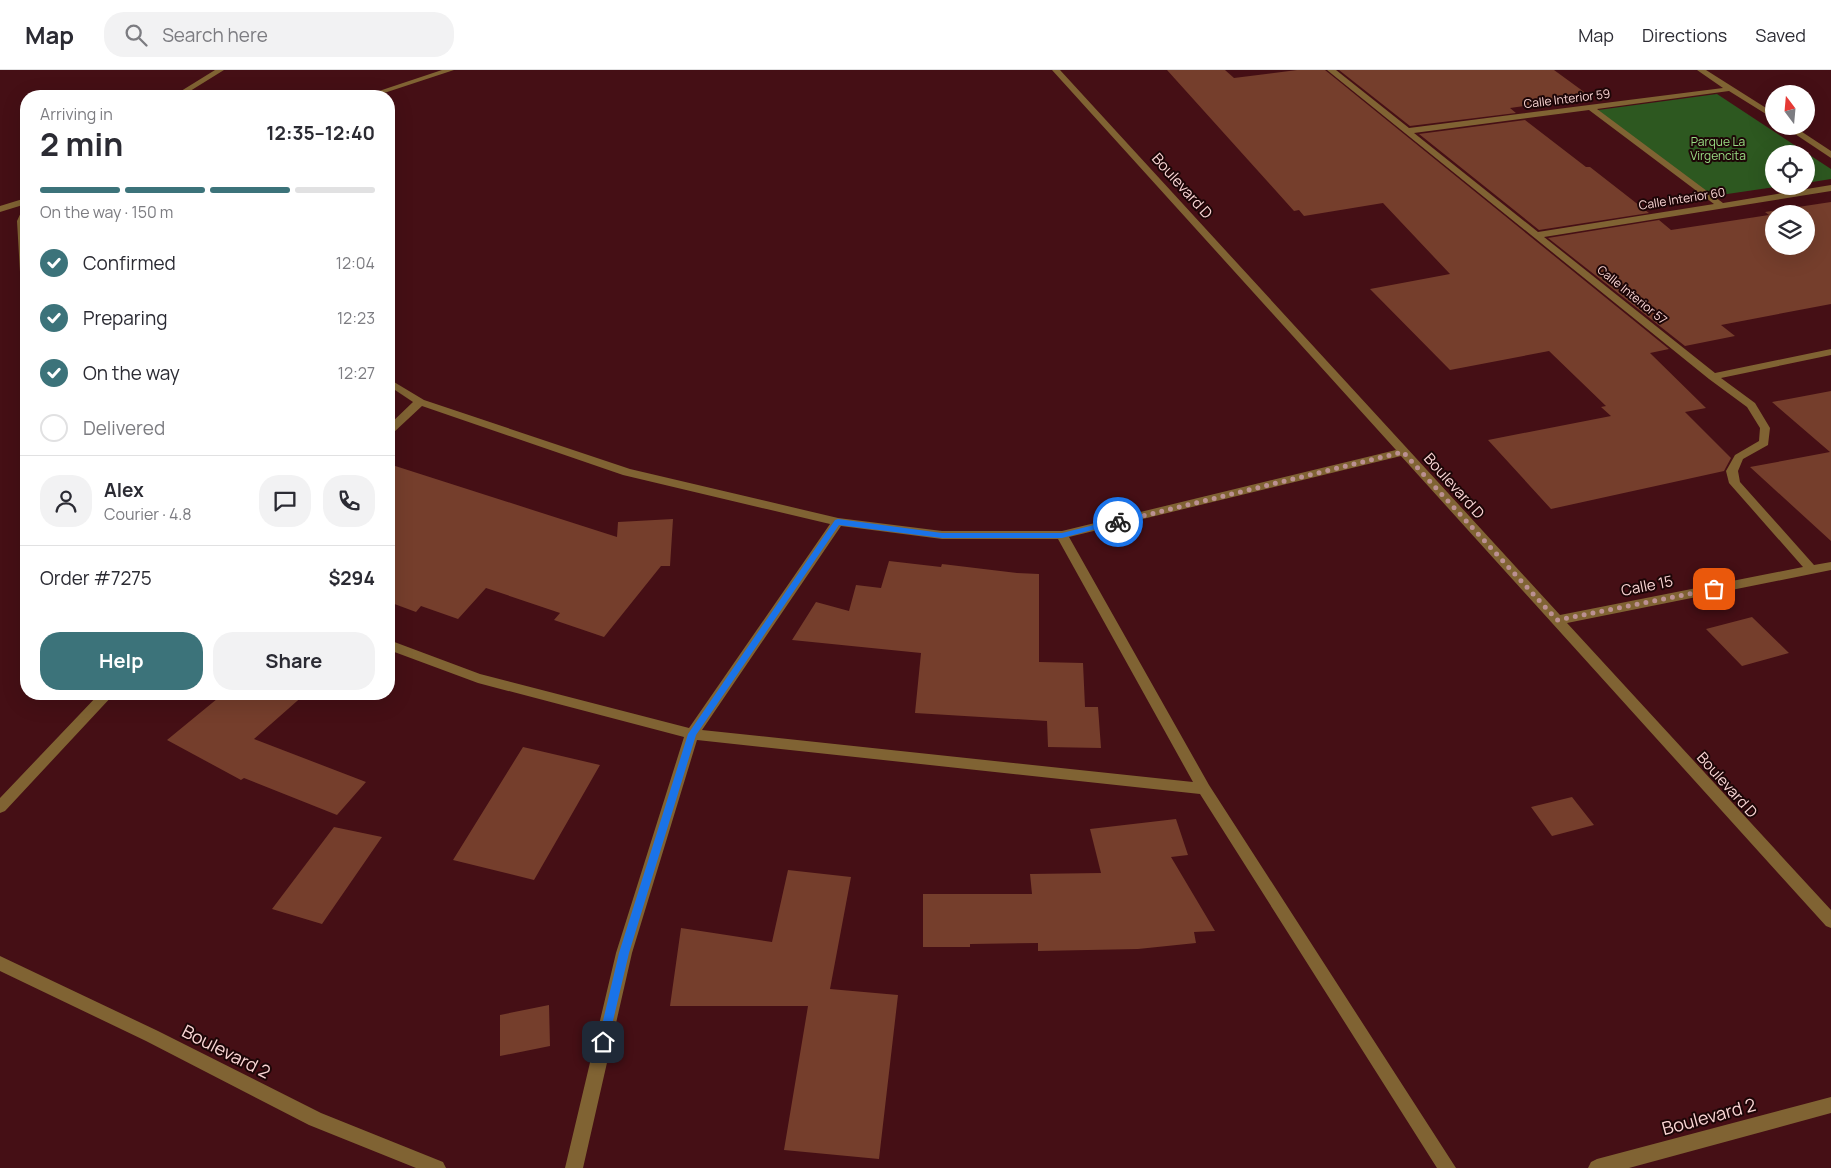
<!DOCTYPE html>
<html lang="en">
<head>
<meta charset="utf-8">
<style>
	:root { --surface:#fff; --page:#f2f2f3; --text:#2b2b33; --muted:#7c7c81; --line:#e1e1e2; --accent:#3c737a }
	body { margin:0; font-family:Manrope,sans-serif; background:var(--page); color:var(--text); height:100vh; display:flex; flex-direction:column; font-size:19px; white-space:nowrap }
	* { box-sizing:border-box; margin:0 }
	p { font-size:16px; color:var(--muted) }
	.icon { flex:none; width:28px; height:28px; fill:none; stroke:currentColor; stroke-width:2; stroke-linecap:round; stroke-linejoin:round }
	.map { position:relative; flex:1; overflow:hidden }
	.drawer { position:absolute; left:20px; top:20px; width:375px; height:610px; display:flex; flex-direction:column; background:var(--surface); border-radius:20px; box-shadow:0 5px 20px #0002 }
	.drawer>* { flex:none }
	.needle { width:32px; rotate:344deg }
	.controls { position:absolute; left:1765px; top:15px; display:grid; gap:10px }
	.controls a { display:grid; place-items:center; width:50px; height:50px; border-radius:50%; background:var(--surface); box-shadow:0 5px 20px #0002; font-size:25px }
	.pin { position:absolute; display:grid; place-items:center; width:42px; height:42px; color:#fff; margin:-21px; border-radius:10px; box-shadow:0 2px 8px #0006 }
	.courier { position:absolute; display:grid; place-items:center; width:50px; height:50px; margin:-25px; border:4px solid #1a73e8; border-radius:50%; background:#fff; color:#222; box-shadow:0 1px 6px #0007 }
	.summary em { font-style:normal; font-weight:700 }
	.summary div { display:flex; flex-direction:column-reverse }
	.summary { display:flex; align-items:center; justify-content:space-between; height:85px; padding:0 20px }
	h1 { font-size:32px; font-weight:700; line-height:38px }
	.bar { display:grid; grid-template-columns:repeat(4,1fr); gap:8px 5px; align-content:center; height:60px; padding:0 20px }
	.bar i { height:6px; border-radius:4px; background:var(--line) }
	.bar .selected { background:var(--accent) }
	.bar p { grid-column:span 4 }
	.line { display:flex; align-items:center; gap:12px; padding:0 20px; border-top:1px solid var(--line) }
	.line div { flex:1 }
	.round { display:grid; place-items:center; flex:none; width:52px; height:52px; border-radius:20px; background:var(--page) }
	ol { padding:0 20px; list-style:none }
	li { display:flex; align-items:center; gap:15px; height:55px }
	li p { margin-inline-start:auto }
	li .icon { padding:5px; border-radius:50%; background:var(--accent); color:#fff; stroke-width:4 }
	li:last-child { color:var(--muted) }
	li i { width:28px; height:28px; border:2px solid var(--line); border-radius:50% }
	.primary-button { display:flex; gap:10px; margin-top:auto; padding:10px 20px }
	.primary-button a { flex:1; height:58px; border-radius:20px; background:var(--accent); color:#fff; font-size:20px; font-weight:700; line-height:58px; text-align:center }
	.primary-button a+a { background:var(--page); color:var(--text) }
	header { display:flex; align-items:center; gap:30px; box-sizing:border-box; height:70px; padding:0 25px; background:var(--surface); border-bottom:1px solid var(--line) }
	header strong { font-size:24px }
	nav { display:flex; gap:28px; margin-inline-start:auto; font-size:18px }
	.search { width:350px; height:45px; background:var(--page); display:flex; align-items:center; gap:12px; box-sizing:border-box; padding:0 18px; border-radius:20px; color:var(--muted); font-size:19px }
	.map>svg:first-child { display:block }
	.green { fill:#2d5820 }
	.building { fill:#753e2c; fill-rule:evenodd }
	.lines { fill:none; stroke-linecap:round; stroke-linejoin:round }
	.minor { fill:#806333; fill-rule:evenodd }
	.route { fill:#1a73e8 }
	.done { stroke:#bb9092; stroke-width:5; stroke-dasharray:0 9 }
	.labels { text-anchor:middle; stroke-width:4; stroke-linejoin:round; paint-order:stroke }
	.far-street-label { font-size:12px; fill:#fad6d5; stroke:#1d0607 }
	.far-park-label { font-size:12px; fill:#99dd84; stroke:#1d0607 }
	.street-label { font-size:15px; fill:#fad6d5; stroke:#1d0607 }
	.near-street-label { font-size:18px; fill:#fad6d5; stroke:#1d0607 }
</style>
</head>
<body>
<header>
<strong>Map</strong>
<div class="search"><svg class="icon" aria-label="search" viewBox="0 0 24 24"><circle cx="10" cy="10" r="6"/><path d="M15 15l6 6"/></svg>Search here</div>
<nav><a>Map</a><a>Directions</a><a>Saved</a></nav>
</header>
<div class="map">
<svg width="1831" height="1098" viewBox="0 0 1831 1098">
	<rect width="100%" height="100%" fill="#450f15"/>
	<path class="green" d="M1717 24 1831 99V109L1806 113V84H1774V116H1782L1707 127 1591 41Z"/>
	<path class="building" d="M1167 0H1225L1234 8 1297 0H1325L1669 279 1650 283 1706 338 1685 342 1731 388 1724 401 1551 439 1488 370 1611 346 1601 337 1606 336 1549 281 1450 300 1370 219 1450 204 1383 133 1304 146 1299 140 1294 141Z
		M1339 0H1554L1591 27 1510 38 1516 43 1410 56Z
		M1525 50 1586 97H1590L1649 143 1539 160 1419 64Z
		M1831 132V234L1721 255 1735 266 1685 276 1548 168 1659 150 1671 160 1769 145 1765 142ZM1774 144H1806V176H1774Z
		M1831 321V471L1750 397 1830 382 1772 332Z
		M389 394 617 467 618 452 673 449 670 496H661L604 567 554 550 560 543 486 518 458 549 421 536 416 542 389 532Z
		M889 491 941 497 942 494 1017 503 1039 504V592L1083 593 1085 637H1098L1101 678 1048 677 1047 651 915 643 921 583 792 570 816 532 849 541 856 515 881 518Z
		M1752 547 1789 583 1742 596 1706 559Z
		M223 624H305L254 669 366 712 337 745 244 708 241 710 167 670Z
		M523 677 600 695 534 810 453 790Z
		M1572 727 1594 755 1552 766 1531 737Z
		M1176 749 1188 785 1171 787 1215 861 1194 862 1196 873 1138 879 1038 881V873L970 874V877H923V824H1032L1030 804 1101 803 1090 759Z
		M334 757 382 767 322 854 272 839Z
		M788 800 851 807 830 919 898 925 879 1089 784 1080 808 936H670L681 858 772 872Z
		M549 935 550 976 500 986V945Z"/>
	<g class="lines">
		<path class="minor" d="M215 0H224L182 26H173Z
			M442 0H454L375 26H364Z
			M1052 0H1060L1560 545 1803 497 1729 413 1726 401 1735 385 1759 371 1760 358 1747 337 1709 309 1327 0H1336L1409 58 1723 18 1697 0H1706L1774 43V49L1729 21 1597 39 1723 133 1831 115V121L1544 167 1715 303 1831 279V285L1721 308 1755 333 1770 358 1768 375 1743 389 1738 401 1740 412 1814 495 1831 492V500L1567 553 1831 840V858L1826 856 1401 386 1069 467 1209 715 1456 1098H1437L1200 724 697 670 632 883 583 1098H565L616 883 684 667 478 613 389 580V570L480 604 689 658 830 454 623 405 422 336 393 363 389 364V355L413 332 389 316V309L424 330 630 399 838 448 942 461H1062L1396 380ZM1589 40 1714 134 1538 162 1414 63ZM841 456 942 469H1058L1193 712 702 660Z
			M1783 56H1793L1831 81V88Z
			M26 128V134L0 142V136Z
			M26 137V222L21 219 17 151 23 138Z
			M99 624H114L5 741 0 743V728Z
			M0 886 158 961 321 1043 443 1092 446 1098H416L309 1055 146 971 0 901Z
			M1831 1027V1043L1629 1098H1588L1591 1092 1597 1089Z"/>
	</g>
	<path class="route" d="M838 449 942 463H1062L1118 449 1122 452 1062 468H942L839 455 696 665 629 883 608 972 607 976H599L598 972 619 883 688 664 835 450Z"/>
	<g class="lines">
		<path class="done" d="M1118 452 1403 382 1557 550 1714 519"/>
	</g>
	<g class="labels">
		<g class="far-street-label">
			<text transform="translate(1567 29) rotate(-7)" y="4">Calle Interior 59</text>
			<text transform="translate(1682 129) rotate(-9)" y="4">Calle Interior 60</text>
			<text transform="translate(1632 225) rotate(39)" y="4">Calle Interior 57</text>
		</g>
		<g class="far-park-label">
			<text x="1718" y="76">Parque La<tspan x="1718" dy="14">Virgencita</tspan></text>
		</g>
		<g class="street-label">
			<text transform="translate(1182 116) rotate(48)" y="5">Boulevard D</text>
			<text transform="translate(1454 416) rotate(48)" y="5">Boulevard D</text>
			<text transform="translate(1647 516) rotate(-11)" y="5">Calle 15</text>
			<text transform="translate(1727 715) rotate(48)" y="5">Boulevard D</text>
		</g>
		<g class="near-street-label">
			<text transform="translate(226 982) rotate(27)" y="6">Boulevard 2</text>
			<text transform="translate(1709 1047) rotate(-15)" y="6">Boulevard 2</text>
		</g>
	</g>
</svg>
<div class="controls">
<a><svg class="needle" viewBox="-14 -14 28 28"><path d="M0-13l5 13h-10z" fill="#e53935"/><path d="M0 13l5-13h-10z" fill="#7c7c81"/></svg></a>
<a><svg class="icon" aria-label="locate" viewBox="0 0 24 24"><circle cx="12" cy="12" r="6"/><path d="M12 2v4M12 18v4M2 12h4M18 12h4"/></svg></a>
<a><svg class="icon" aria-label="layers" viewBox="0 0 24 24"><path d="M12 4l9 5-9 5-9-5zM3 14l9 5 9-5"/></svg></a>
</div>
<div class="pin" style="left:1714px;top:519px;background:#ea580c"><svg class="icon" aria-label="bag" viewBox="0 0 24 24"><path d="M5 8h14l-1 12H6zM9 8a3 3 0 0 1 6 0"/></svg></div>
<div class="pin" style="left:603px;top:972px;background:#1f2937"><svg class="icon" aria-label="home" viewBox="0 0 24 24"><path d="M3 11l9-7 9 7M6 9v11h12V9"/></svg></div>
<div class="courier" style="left:1118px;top:452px"><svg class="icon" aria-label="bike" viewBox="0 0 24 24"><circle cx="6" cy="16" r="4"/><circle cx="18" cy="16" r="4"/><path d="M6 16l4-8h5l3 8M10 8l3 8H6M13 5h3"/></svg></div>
<section class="drawer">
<div class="summary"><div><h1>2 min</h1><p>Arriving in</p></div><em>12:35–12:40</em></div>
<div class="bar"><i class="selected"></i><i class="selected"></i><i class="selected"></i><i></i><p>On the way · 150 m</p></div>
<ol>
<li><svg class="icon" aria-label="check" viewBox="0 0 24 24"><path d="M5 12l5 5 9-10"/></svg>Confirmed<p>12:04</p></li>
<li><svg class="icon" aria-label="check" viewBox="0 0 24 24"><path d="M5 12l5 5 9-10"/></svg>Preparing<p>12:23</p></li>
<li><svg class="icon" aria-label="check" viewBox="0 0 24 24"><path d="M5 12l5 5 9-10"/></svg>On the way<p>12:27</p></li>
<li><i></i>Delivered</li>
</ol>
<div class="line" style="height:90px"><a class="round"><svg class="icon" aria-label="person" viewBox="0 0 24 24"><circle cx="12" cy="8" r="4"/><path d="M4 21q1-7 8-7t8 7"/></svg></a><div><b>Alex</b><p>Courier · 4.8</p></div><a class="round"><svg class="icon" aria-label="chat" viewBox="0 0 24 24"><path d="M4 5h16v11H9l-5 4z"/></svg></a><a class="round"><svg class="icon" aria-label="phone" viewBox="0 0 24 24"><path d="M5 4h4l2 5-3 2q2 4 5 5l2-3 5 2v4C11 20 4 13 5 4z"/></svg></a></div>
<div class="line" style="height:65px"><div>Order #7275</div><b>$294</b></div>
<div class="primary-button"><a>Help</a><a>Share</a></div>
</section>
</div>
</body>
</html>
